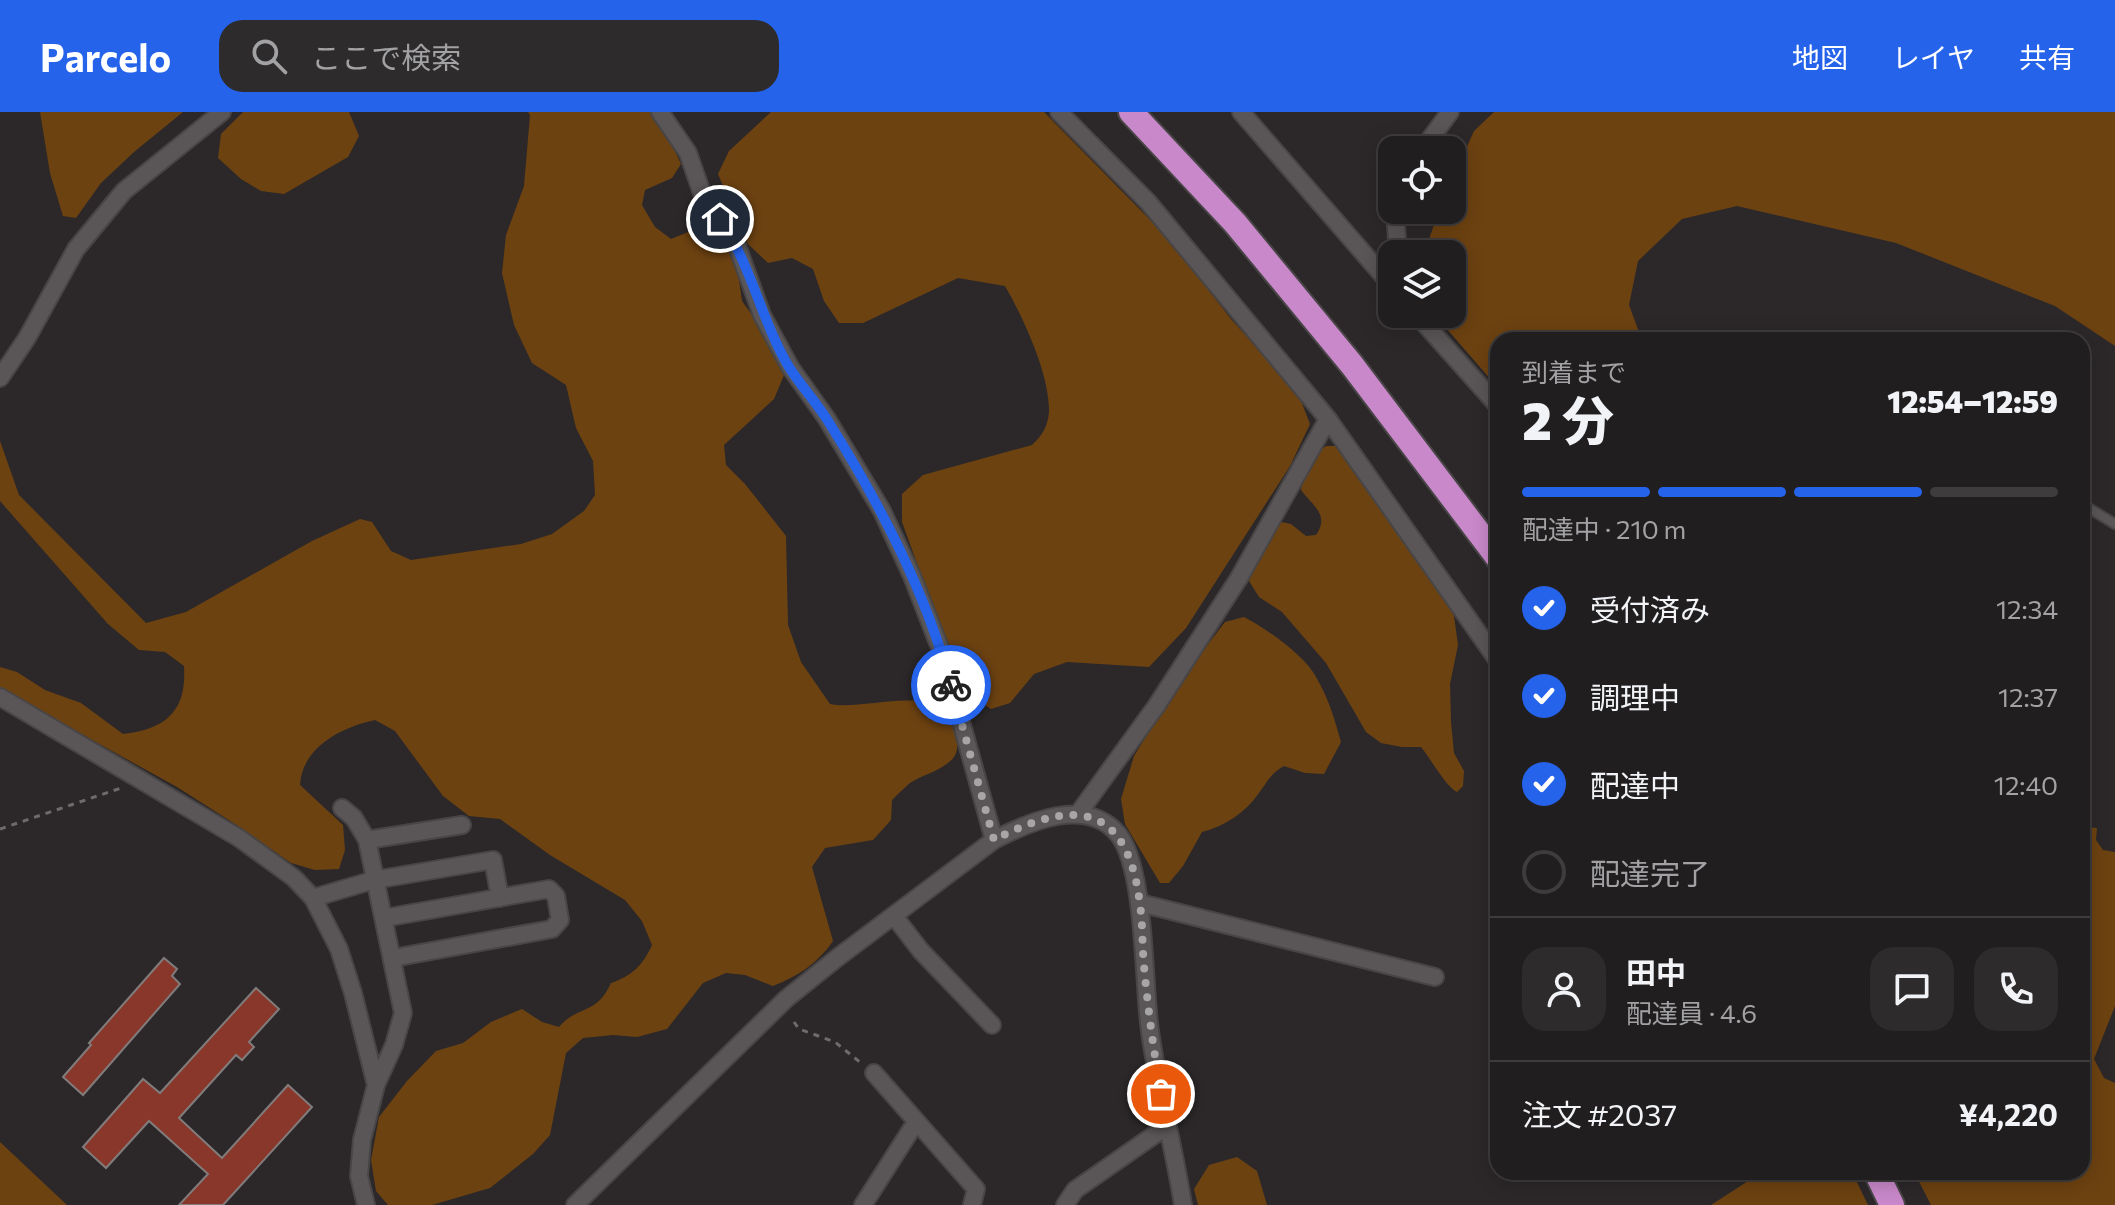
<!DOCTYPE html>
<html lang="ja">
<head>
<meta charset="utf-8">
<style>
	:root { --surface:#211e1f; --page:#2d2b2c; --text:#f1f3f6; --muted:#a2a2a4; --line:#3e3c3d; --accent:#2563eb }
	body { margin:0; font-family:Commissioner,"Noto Sans JP",sans-serif; background:var(--page); color:var(--text); height:100vh; display:flex; flex-direction:column; font-size:30px; white-space:nowrap }
	* { box-sizing:border-box; margin:0 }
	p { font-size:26px; color:var(--muted) }
	.icon { flex:none; width:44px; height:44px; fill:none; stroke:currentColor; stroke-width:2; stroke-linecap:round; stroke-linejoin:round }
	.map { position:relative; flex:1; overflow:hidden }
	.side { position:absolute; left:1490px; top:220px; width:600px; height:848px; display:flex; flex-direction:column; background:var(--surface); border-radius:24px; box-shadow:0 4px 20px #0003,0 0 0 2px var(--line) }
	.side>* { flex:none }
	.buttons { position:absolute; left:1378px; top:24px; display:grid; gap:16px }
	.buttons a { display:grid; place-items:center; width:88px; height:88px; border-radius:16px; background:var(--surface); box-shadow:0 4px 20px #0003,0 0 0 2px var(--line); font-size:40px }
	.pin { position:absolute; display:grid; place-items:center; width:68px; height:68px; color:#fff; margin:-34px; border:4px solid #fff; border-radius:50%; box-shadow:0 2px 8px #0007 }
	.courier { position:absolute; display:grid; place-items:center; width:80px; height:80px; margin:-40px; border:6px solid #2563eb; border-radius:50%; background:#fff; color:#222; box-shadow:0 2px 10px #0007 }
	.summary em { font-style:normal; font-weight:800 }
	.summary div { display:flex; flex-direction:column-reverse }
	.summary { display:flex; align-items:center; justify-content:space-between; height:136px; padding:0 32px }
	h1 { font-size:52px; font-weight:800; line-height:60px }
	.bar { display:grid; grid-template-columns:repeat(4,1fr); gap:12px 8px; align-content:center; height:96px; padding:0 32px }
	.bar i { height:10px; border-radius:6px; background:var(--line) }
	.bar .on { background:var(--accent) }
	.bar p { grid-column:span 4 }
	.line { display:flex; align-items:center; gap:20px; padding:0 32px; border-top:2px solid var(--line) }
	.line div { flex:1 }
	.round { display:grid; place-items:center; flex:none; width:84px; height:84px; border-radius:24px; background:var(--page) }
	ol { padding:0 32px; list-style:none }
	li { display:flex; align-items:center; gap:24px; height:88px }
	li p { margin-inline-start:auto }
	li .icon { padding:8px; border-radius:50%; background:var(--accent); color:#fff; stroke-width:4 }
	li:last-child { color:var(--muted) }
	li i { width:44px; height:44px; border:4px solid var(--line); border-radius:50% }
	header { display:flex; align-items:center; gap:48px; box-sizing:border-box; height:112px; padding:0 40px; background:var(--accent); color:#fff }
	header strong { font-size:38px }
	nav { display:flex; gap:44px; margin-inline-start:auto; font-size:28px }
	.search { width:560px; height:72px; background:var(--page); display:flex; align-items:center; gap:20px; box-sizing:border-box; padding:0 28px; border-radius:24px; color:var(--muted); font-size:30px }
	.map>svg:first-child { display:block }
	.green { fill:#6d4211 }
	.building { fill:#89372a; stroke:#817c7b; stroke-width:2 }
	.lines { fill:none; stroke-linecap:round; stroke-linejoin:round }
	.service-casing { stroke:#484546; stroke-width:12 }
	.minor-casing { stroke:#484546; stroke-width:20 }
	.motorway-casing { stroke:#484546; stroke-width:28 }
	.path { stroke:#6f6b6c; stroke-width:3; stroke-dasharray:6 6; stroke-linecap:butt }
	.service { stroke:#5a5657; stroke-width:8 }
	.minor { stroke:#5a5657; stroke-width:16 }
	.motorway { stroke:#c988ca; stroke-width:24 }
	.done { stroke:#a8a5a6; stroke-width:8; stroke-dasharray:0 14.4 }
	.route { stroke:#2563eb; stroke-width:10 }
</style>
</head>
<body>
<header>
<strong>Parcelo</strong>
<div class="search"><svg class="icon" aria-label="search" viewBox="0 0 24 24"><circle cx="10" cy="10" r="6"/><path d="M15 15l6 6"/></svg>ここで検索</div>
<nav><a>地図</a><a>レイヤ</a><a>共有</a></nav>
</header>
<div class="map">
<svg width="2115" height="1093" viewBox="0 0 2115 1093">
	<rect width="100%" height="100%" fill="#2c2829"/>
	<path class="green" d="M40 0H183L134 40 101 71 76 106 63 104 50 61Z
		M243 0H349L359 24 348 45 284 82 261 79 241 67 218 46 221 22Z
		M528 0H650L673 35 681 52 672 66 645 78 642 93 655 115 671 127 698 116 720 125 736 147 742 189 769 227 784 263 774 287 724 333 726 353 745 372 786 424 788 513 801 550 830 592C866 600 951 564 957 624 958 635 958 644 948 651 937 660 922 663 910 671 904 676 898 682 892 688L891 708 873 728 825 736 812 755 833 829C817 852 798 864 773 874L745 863 726 861 703 871 667 917 637 925 613 923 583 926 566 941 550 1023 533 1042 490 1076 432 1093H388L376 1079 371 1048 379 1005 407 969 436 939 463 931 491 910 522 897 542 910 559 915C579 892 596 904 611 871 632 864 643 853 652 833L642 809 625 788 550 743 500 707 469 704 443 684 395 619 375 608C342 615 302 635 300 673L343 713 345 738 339 757 315 758 291 751 235 712 177 675 0 577V555L17 560 45 578 81 591 123 622C166 617 187 599 184 554L165 540 139 538 108 512 0 389V329L19 383 146 511 186 500 312 429 360 407 372 410 391 439 411 448 521 432 552 422 584 399 595 383 593 349 576 316 566 273 532 251 514 213 502 161 506 123 524 74 530 3Z
		M771 0H1044L1167 125 1231 207 1298 281 1310 312 1290 354 1186 516 1149 555 1067 550 1034 562 1010 591 991 597 969 582 948 537 902 410V382L923 363 1032 333C1042 324 1048 314 1049 300 1050 263 1023 205 1005 174L958 166 863 211H839L824 189 813 157 792 146 768 151 748 132 718 62 729 39Z
		M1494 0H2115V234L2055 194 1896 131 1737 94 1682 107 1638 149 1629 193 1642 228H1498V276L1434 202H1452V142H1424L1439 98H1452V68L1474 19Z
		M1326 334H1339L1453 497 1458 533 1450 572 1451 610 1454 641 1464 659 1463 674 1457 680C1446 675 1431 647 1421 635H1402L1381 631 1366 620 1326 551 1282 500 1259 485 1249 469 1251 455 1281 410 1291 412 1306 424 1316 423C1330 403 1313 394 1301 378 1302 359 1311 345 1326 334Z
		M1244 505C1267 517 1304 543 1316 565 1328 585 1335 608 1341 630L1324 662 1305 661 1284 654C1270 662 1268 669 1259 681 1245 701 1225 714 1202 720L1183 754 1169 771H1160L1125 712 1121 687 1134 644 1183 565 1225 510Z
		M2085 715 2097 716 2096 728 2103 738 2115 740V894L2094 947 2104 966 2115 971V1093H1931L1914 1060H2082V717Z
		M0 1030 67 1093H0Z
		M1237 1045 1257 1059 1267 1093H1198L1194 1077 1209 1053Z
		M1762 1060H1852L1868 1093H1711Z"/>
	<path class="building" d="M164 846 177 857 172 864 180 872 83 983 63 965 91 933 89 931Z
		M256 876 279 897 249 930 254 935 242 948 236 943 179 1006 222 1046 288 973 312 995 223 1093H179L208 1062 149 1009 106 1056 83 1035 143 967 160 981Z"/>
	<g class="lines">
		<defs>
			<path id="service" d="M2082 392 2115 412"/>
			<path id="minor" d="M660 0 688 41 703 84 736 131 762 203 790 255 827 307 882 399 912 464 942 541 994 728
				M1059 0 1148 90 1328 307 1498 549
				M1241 0 1392 174
				M1422 38 1450 0
				M1398 142 1396 113 1400 98
				M1416 202 1498 294
				M0 266 27 226 76 137 124 79 222 0
				M0 585 239 726 294 766 313 786 339 837 353 881 376 973 362 1028 359 1064 366 1093
				M342 696 354 706 367 728 403 901 394 933 376 973
				M1078 702 1157 593 1239 466 1328 307
				M367 728 462 713
				M313 786 374 768 493 748 500 786
				M1140 791 1435 865
				M894 804 921 839 992 913
				M384 806 549 777 556 784 560 808 552 817 393 846
				M874 961 976 1077 972 1093
				M575 1093 786 887 837 846 994 728C1029 710 1086 684 1118 722 1146 757 1143 872 1150 919 1158 978 1174 1035 1183 1093
				M863 1093 916 1010
				M1065 1093 1075 1078 1167 1014"/>
			<path id="motorway" d="M1131 0 1235 111 1352 253 1498 446
				M1876 1060 1892 1093"/>
		</defs>
		<use href="#service" class="service-casing"/>
		<use href="#minor" class="minor-casing"/>
		<use href="#motorway" class="motorway-casing"/>
		<path class="path" d="M0 717 121 676
			M794 910 799 917 835 930 861 951"/>
		<use href="#service" class="service"/>
		<use href="#minor" class="minor"/>
		<use href="#motorway" class="motorway"/>
	</g>
	<g class="lines">
		<path class="done" d="M951 573 994 728C1076 685 1128 692 1140 793 1143 813 1142 834 1144 854 1148 898 1154 940 1161 982"/>
		<path class="route" d="M720 107C751 152 761 208 789 255 801 274 817 291 828 309 880 392 925 478 951 573"/>
	</g>
</svg>
<div class="buttons">
<a><svg class="icon" aria-label="locate" viewBox="0 0 24 24"><circle cx="12" cy="12" r="6"/><path d="M12 2v4M12 18v4M2 12h4M18 12h4"/></svg></a>
<a><svg class="icon" aria-label="layers" viewBox="0 0 24 24"><path d="M12 4l9 5-9 5-9-5zM3 14l9 5 9-5"/></svg></a>
</div>
<div class="pin" style="left:1161px;top:982px;background:#ea580c"><svg class="icon" aria-label="bag" viewBox="0 0 24 24"><path d="M5 8h14l-1 12H6zM9 8a3 3 0 0 1 6 0"/></svg></div>
<div class="pin" style="left:720px;top:107px;background:#1f2937"><svg class="icon" aria-label="home" viewBox="0 0 24 24"><path d="M3 11l9-7 9 7M6 9v11h12V9"/></svg></div>
<div class="courier" style="left:951px;top:573px"><svg class="icon" aria-label="bike" viewBox="0 0 24 24"><circle cx="6" cy="16" r="4"/><circle cx="18" cy="16" r="4"/><path d="M6 16l4-8h5l3 8M10 8l3 8H6M13 5h3"/></svg></div>
<section class="side">
<div class="summary"><div><h1>2 分</h1><p>到着まで</p></div><em>12:54–12:59</em></div>
<div class="bar"><i class="on"></i><i class="on"></i><i class="on"></i><i></i><p>配達中 · 210 m</p></div>
<ol>
<li><svg class="icon" aria-label="check" viewBox="0 0 24 24"><path d="M5 12l5 5 9-10"/></svg>受付済み<p>12:34</p></li>
<li><svg class="icon" aria-label="check" viewBox="0 0 24 24"><path d="M5 12l5 5 9-10"/></svg>調理中<p>12:37</p></li>
<li><svg class="icon" aria-label="check" viewBox="0 0 24 24"><path d="M5 12l5 5 9-10"/></svg>配達中<p>12:40</p></li>
<li><i></i>配達完了</li>
</ol>
<div class="line" style="height:144px"><a class="round"><svg class="icon" aria-label="person" viewBox="0 0 24 24"><circle cx="12" cy="8" r="4"/><path d="M4 21q1-7 8-7t8 7"/></svg></a><div><b>田中</b><p>配達員 · 4.6</p></div><a class="round"><svg class="icon" aria-label="chat" viewBox="0 0 24 24"><path d="M4 5h16v11H9l-5 4z"/></svg></a><a class="round"><svg class="icon" aria-label="phone" viewBox="0 0 24 24"><path d="M5 4h4l2 5-3 2q2 4 5 5l2-3 5 2v4C11 20 4 13 5 4z"/></svg></a></div>
<div class="line" style="height:104px"><div>注文 #2037</div><b>¥4,220</b></div>
</section>
</div>
</body>
</html>
